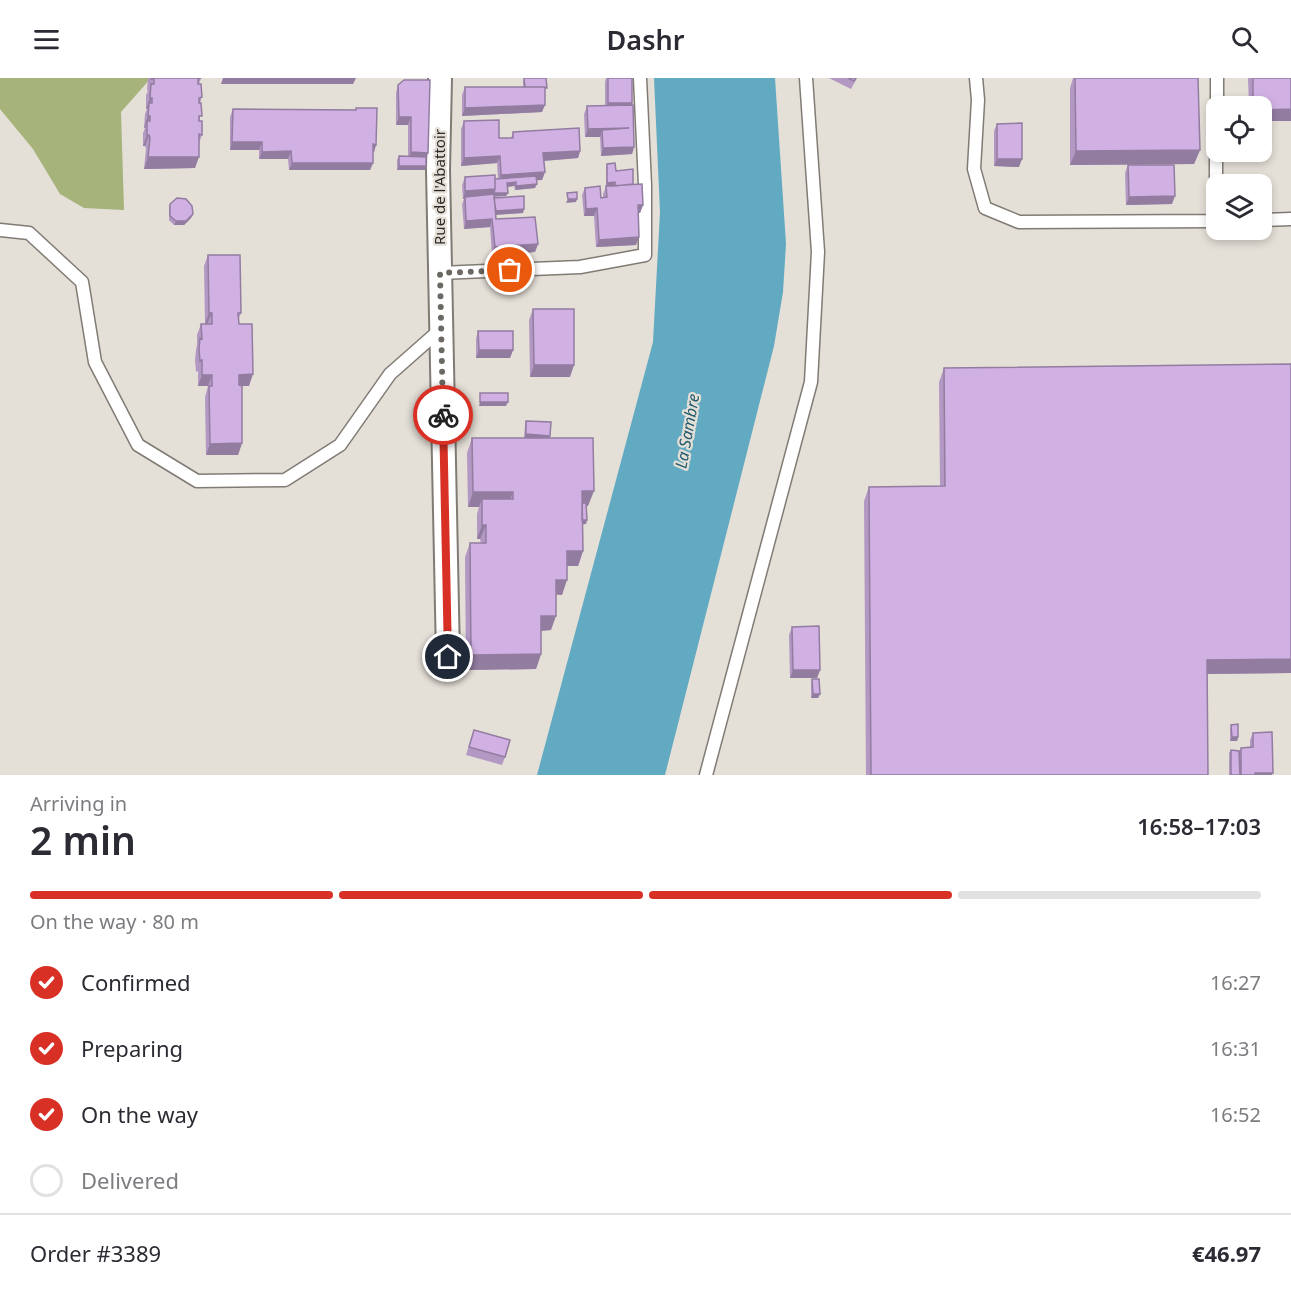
<!DOCTYPE html>
<html lang="en">
<head>
<meta charset="utf-8">
<style>
	:root { --surface:#fff; --page:#f7f7f7; --text:#2b2b33; --muted:#7c7c81; --line:#e1e1e2; --accent:#d93025 }
	body { margin:0; font-family:"Noto Sans",sans-serif; background:var(--page); color:var(--text); height:100vh; display:flex; flex-direction:column; font-size:22px; white-space:nowrap }
	* { box-sizing:border-box; margin:0 }
	p { font-size:20px; color:var(--muted) }
	.icon { flex:none; width:33px; height:33px; fill:none; stroke:currentColor; stroke-width:2; stroke-linecap:round; stroke-linejoin:round }
	.map { position:relative; height:697px; overflow:hidden }
	.details { display:flex; flex-direction:column; background:var(--surface); flex:1 }
	.details>* { flex:none }
	.tools { position:absolute; left:1206px; top:18px; display:grid; gap:12px }
	.tools a { display:grid; place-items:center; width:66px; height:66px; border-radius:12px; background:var(--surface); box-shadow:0 3px 9px #0003; font-size:30px }
	.pin { position:absolute; display:grid; place-items:center; width:51px; height:51px; color:#fff; margin:-26px; border:3px solid #fff; border-radius:50%; box-shadow:0 2px 6px #0007 }
	.courier { position:absolute; display:grid; place-items:center; width:60px; height:60px; margin:-30px; border:4px solid #d93025; border-radius:50%; background:#fff; color:#222; box-shadow:0 2px 8px #0007 }
	.summary em { font-style:normal; font-weight:600 }
	.summary div { display:flex; flex-direction:column-reverse }
	.summary { display:flex; align-items:center; justify-content:space-between; height:102px; padding:0 30px }
	h1 { font-size:39px; font-weight:600; line-height:45px }
	.bar { display:grid; grid-template-columns:repeat(4,1fr); gap:9px 6px; align-content:center; height:72px; padding:0 30px }
	.bar i { height:8px; border-radius:4px; background:var(--line) }
	.bar .on { background:var(--accent) }
	.bar p { grid-column:span 4 }
	.line { display:flex; align-items:center; gap:15px; padding:0 30px; border-top:2px solid var(--line) }
	.line div { flex:1 }
	ol { padding:0 30px; list-style:none }
	li { display:flex; align-items:center; gap:18px; height:66px }
	li p { margin-inline-start:auto }
	li .icon { padding:6px; border-radius:50%; background:var(--accent); color:#fff; stroke-width:4 }
	li:last-child { color:var(--muted) }
	li i { width:33px; height:33px; border:3px solid var(--line); border-radius:50% }
	header { display:flex; justify-content:space-between; align-items:center; height:78px; padding:0 30px; background:var(--surface); font-size:27px; font-weight:600 }
	.map>svg:first-child { display:block }
	.forest { fill:#a6b37a }
	.water { fill:#62aac1 }
	.lines { fill:none; stroke-linecap:round; stroke-linejoin:round }
	.service-casing { stroke:#807b74; stroke-width:15 }
	.minor-casing { stroke:#807b74; stroke-width:26 }
	.service { stroke:#fff; stroke-width:12 }
	.minor { stroke:#fff; stroke-width:22 }
	.wall { fill:#b498c4 }
	.shaded-wall { fill:#927ca0 }
	.building { fill:#d1b1e4; stroke:#927ca0; stroke-width:1.5 }
	.done { stroke:#6c6964; stroke-width:6; stroke-dasharray:0 10.8 }
	.route { stroke:#d93025; stroke-width:8 }
	.labels { text-anchor:middle; stroke-width:4.5; stroke-linejoin:round; paint-order:stroke }
	.street-label { font-size:15px; fill:#2b2926; stroke:#e4dfd7 }
	.water-label { font-size:16px; font-style:italic; fill:#225b6d; stroke:#e4dfd7 }
</style>
</head>
<body>
<header><svg class="icon" aria-label="menu" viewBox="0 0 24 24"><path d="M4 6h16M4 12h16M4 18h16"/></svg>Dashr<svg class="icon" aria-label="search" viewBox="0 0 24 24"><circle cx="10" cy="10" r="6"/><path d="M15 15l6 6"/></svg></header>
<div class="map">
<svg width="1291" height="697" viewBox="0 0 1291 697">
	<rect width="100%" height="100%" fill="#e4dfd7"/>
	<path class="forest" d="M0 0H151L121 34 124 132 84 130 60 116 33 71 0 31Z"/>
	<path class="water" d="M654 0H775L786 166 783 214 774 268 665 697H537L653 264 660 134Z"/>
	<g class="lines">
		<defs>
			<path id="service" d="M976 0 978 22 974 91 985 130 1019 144 1216 143
				M1217 28V0
				M1262 142 1291 141
				M1216 143V58
				M0 152 29 155 82 204 95 284 138 367 197 403 285 402 340 367 390 296 441 251
				M440 195 580 189 645 177V107L640 0
				M706 697 811 304 818 174 806 0"/>
			<path id="minor" d="M440 0 438 92 448 579"/>
		</defs>
		<use href="#service" class="service-casing"/>
		<use href="#minor" class="minor-casing"/>
		<use href="#service" class="service"/>
		<use href="#minor" class="minor"/>
	</g>
	<path class="wall" d="M148 0H201L199 6 202 19 200 25V43L202 57 199 65 195 90 144 91 146 71 145 68H143V55L145 50H144L145 36 147 31H146V17L148 13 147 12Z
		M524 0H546L545 14 542 34 462 38V17L465 9H523V3Z
		M606 0H632V25L631 27 634 69 632 76 601 78 600 59H585L584 36 587 28H605V4Z
		M829 0H857L851 11Z
		M1073 0H1075L1200 72 1194 86 1070 87V10Z
		M1248 0H1291V43H1262V28H1249Z
		M398 7 428 75 426 79V88L425 92H397V82L399 78H408V47H396V15Z
		M356 30 376 67 374 74H373V85L370 92H289L288 81H259V72H230V39L233 31 355 32Z
		M464 43 499 60H511L513 54 580 73 578 80 544 83 545 94 542 102H536L535 110 515 112 514 108 508 109V115L506 118 494 119V120L524 131 523 135 496 137V141L538 166 535 174 492 177 490 149 464 151 462 126 464 121H463L462 107 465 99 498 101 497 85 461 88V51Z
		M997 46 1019 89 994 88V53Z
		M607 86 633 106 643 127 640 135H638L636 167 596 169 594 138H584L582 117 585 110 601 120H603V116L606 109V90Z
		M1128 87 1172 126 1126 127 1125 95Z
		M170 126 193 136 191 140 184 147H174L169 142V130Z
		M208 177 241 235 238 242 249 308H242V365L238 377H206L205 319 208 308H198V293L196 294 195 282 196 272 197 267V257L201 246H205L204 188Z
		M533 231 570 299H530L529 242Z
		M478 253 513 272 510 280H476V261Z
		M944 290 1291 595 1207 596 1208 697H866L864 423 869 409 940 408 939 304Z
		M526 343 549 360 588 428H586L587 442 586 446H582L583 473 578 488H567L562 517 556 516 551 552 541 553V576L536 591 466 592 465 479 470 465H481L480 461H477V436L479 429H468L467 375 472 360H524L525 346Z
		M792 549 820 592 817 600H790L789 557Z
		M812 601 820 616 818 620H811V605Z
		M1231 647 1238 659 1237 663H1230V651Z
		M474 652 505 679 502 687 466 677Z
		M1253 655 1272 697H1229V675L1231 672 1239 673 1241 670 1250 669V662Z"/>
	<path class="shaded-wall" d="M223 0H356L353 6H221Z
		M150 20H152L149 29V25L147 31H146Z
		M608 25H632L629 32 605 33Z
		M545 27 542 34 462 38 465 30Z
		M1291 31V43H1262V32Z
		M148 38H150L147 47V43L145 50H144Z
		M399 39H411L408 47H396Z
		M629 50 602 52 600 59H585L588 51Z
		M147 57H149L145 68H143Z
		M232 64H262L259 72H230Z
		M373 66 376 67 374 74H370Z
		M634 69 632 76 601 78 603 70Z
		M1200 72 1194 86 1070 87 1076 73Z
		M291 73 288 81H259L262 74Z
		M580 73 578 80 541 83 543 75Z
		M411 74 428 75 425 83 408 82Z
		M500 78 497 85 461 88 464 80Z
		M148 79H199L195 90 144 91Z
		M997 81H1022L1019 89 994 88Z
		M292 85H373L370 92H289Z
		M399 88H426L425 92H397Z
		M545 94 542 102 498 105 501 97Z
		M516 104 514 108 506 109 507 105Z
		M615 104 614 108 606 109 607 105Z
		M537 106 535 110 515 112 516 108Z
		M495 111 508 115 506 118 465 119 464 121H463L465 113Z
		M1175 118 1172 126 1126 127 1129 119Z
		M568 121H577L576 124 566 125Z
		M638 127H643L640 135H635Z
		M597 130 594 138H584L586 131Z
		M524 131 523 135 493 137 494 133Z
		M193 136 191 140 184 147H174L176 143Z
		M492 141 490 149 464 151 466 143Z
		M639 159 636 167 596 169 599 162Z
		M538 166 535 174 492 177 495 169Z
		M209 235H212L207 246H205Z
		M479 272H513L510 280H476Z
		M534 287H574L570 299H530Z
		M253 296 249 308H235L239 297Z
		M202 297H212L208 308H198Z
		M480 324H508L506 328H479Z
		M526 356 550 358 549 362 524 360Z
		M242 365 238 377H206L210 366Z
		M582 413H594L588 428H578Z
		M473 414H513L507 428 482 421 479 429H468Z
		M587 442 586 446 577 447 578 443Z
		M482 447H486L480 461H477Z
		M567 473H583L578 488H562Z
		M556 502H567L562 517 550 516Z
		M541 538H556L551 552 536 553Z
		M541 576 536 591 466 592 471 577Z
		M1291 581V595L1202 596 1207 582Z
		M793 592H820L817 600H790Z
		M813 616H820L818 620H811Z
		M1232 659H1238L1237 663H1230Z
		M1255 695H1273L1272 697H1255Z"/>
	<path class="building" d="M151 0H201L198 1V6H201L202 19 199 20V25H201L202 38H199V43H202V57L199 56V79H148L150 60 149 57H147V43H150V38H148L149 25H152V20H150L151 6H154V1H151Z
		M524 0H546L547 10H545V9H525Z
		M608 0H632V25H608Z
		M848 0H856L854 3Z
		M1075 0H1198L1200 72 1076 73Z
		M1253 0H1291V31L1262 32V28H1253Z
		M404 2H430L428 75 411 74V39H399L398 7Z
		M465 9H545V27L465 30Z
		M633 27 634 69 603 70 602 52 629 50 588 51 587 28Z
		M356 30H377L376 67 373 66V85H292L291 73 262 74V64H232L233 31 356 32Z
		M499 42V60H513V54L579 50 580 73 543 75 545 94 501 97 500 78 464 80V43Z
		M1022 45V81H997V46Z
		M399 78 426 79V88H399Z
		M615 85 616 93 633 91V106L615 108V104L607 105V86Z
		M1128 87H1174L1175 118 1129 119Z
		M495 97V111L465 113V99Z
		M536 98 537 106 516 108V104L507 105 508 115H494L495 111V101Z
		M642 106 643 127H638L639 159 599 162 597 130 586 131 585 110 600 108 601 120 607 119 606 108Z
		M577 114V121H568L567 115Z
		M494 116 496 141 535 139 538 166 495 169 492 141 466 143 465 119Z
		M524 118V131L496 133 494 120Z
		M177 120 186 121 192 128 193 136 186 143H176L170 138V126Z
		M208 177H240L241 235H238L239 246H252L253 296 239 297V307L242 308V365L210 366 209 308H212V297H202V282L200 283 199 271 200 260 202 261 201 246H212V235H209Z
		M533 231H574V287H534Z
		M478 253H513V272H479Z
		M1291 286V581L1207 582 1208 697H871L869 409 945 408 944 290Z
		M480 315H508V324H480Z
		M526 343 551 344 550 358 526 356Z
		M472 360H593L594 413H582L583 473H567V502H556V538H541V576L471 577 470 465H486V447H482V421H513V414H473Z
		M582 425H586L587 442H582Z
		M819 548 820 592H793L792 549Z
		M812 601H819L820 616H813Z
		M1238 646V659H1232L1231 647Z
		M474 652 510 662 505 679 469 669Z
		M1272 654 1273 695H1255V697H1241V670L1253 669V655Z
		M1231 672 1239 673 1240 697H1231Z"/>
	<g class="lines">
		<path class="done" d="M443 337 440 195 510 192"/>
		<path class="route" d="M443 337 448 579"/>
	</g>
	<g class="labels">
		<g class="street-label">
			<text transform="translate(440 109) rotate(-90)" y="5">Rue de l'Abattoir</text>
		</g>
		<g class="water-label">
			<text transform="translate(687 353) rotate(-80)" y="6">La Sambre</text>
		</g>
	</g>
</svg>
<div class="tools">
<a><svg class="icon" aria-label="locate" viewBox="0 0 24 24"><circle cx="12" cy="12" r="6"/><path d="M12 2v4M12 18v4M2 12h4M18 12h4"/></svg></a>
<a><svg class="icon" aria-label="layers" viewBox="0 0 24 24"><path d="M12 4l9 5-9 5-9-5zM3 14l9 5 9-5"/></svg></a>
</div>
<div class="pin" style="left:510px;top:192px;background:#ea580c"><svg class="icon" aria-label="bag" viewBox="0 0 24 24"><path d="M5 8h14l-1 12H6zM9 8a3 3 0 0 1 6 0"/></svg></div>
<div class="pin" style="left:448px;top:579px;background:#1f2937"><svg class="icon" aria-label="home" viewBox="0 0 24 24"><path d="M3 11l9-7 9 7M6 9v11h12V9"/></svg></div>
<div class="courier" style="left:443px;top:337px"><svg class="icon" aria-label="bike" viewBox="0 0 24 24"><circle cx="6" cy="16" r="4"/><circle cx="18" cy="16" r="4"/><path d="M6 16l4-8h5l3 8M10 8l3 8H6M13 5h3"/></svg></div>
</div>
<section class="details">
<div class="summary"><div><h1>2 min</h1><p>Arriving in</p></div><em>16:58–17:03</em></div>
<div class="bar"><i class="on"></i><i class="on"></i><i class="on"></i><i></i><p>On the way · 80 m</p></div>
<ol>
<li><svg class="icon" aria-label="check" viewBox="0 0 24 24"><path d="M5 12l5 5 9-10"/></svg>Confirmed<p>16:27</p></li>
<li><svg class="icon" aria-label="check" viewBox="0 0 24 24"><path d="M5 12l5 5 9-10"/></svg>Preparing<p>16:31</p></li>
<li><svg class="icon" aria-label="check" viewBox="0 0 24 24"><path d="M5 12l5 5 9-10"/></svg>On the way<p>16:52</p></li>
<li><i></i>Delivered</li>
</ol>
<div class="line" style="height:78px"><div>Order #3389</div><b>€46.97</b></div>
</section>
</body>
</html>
